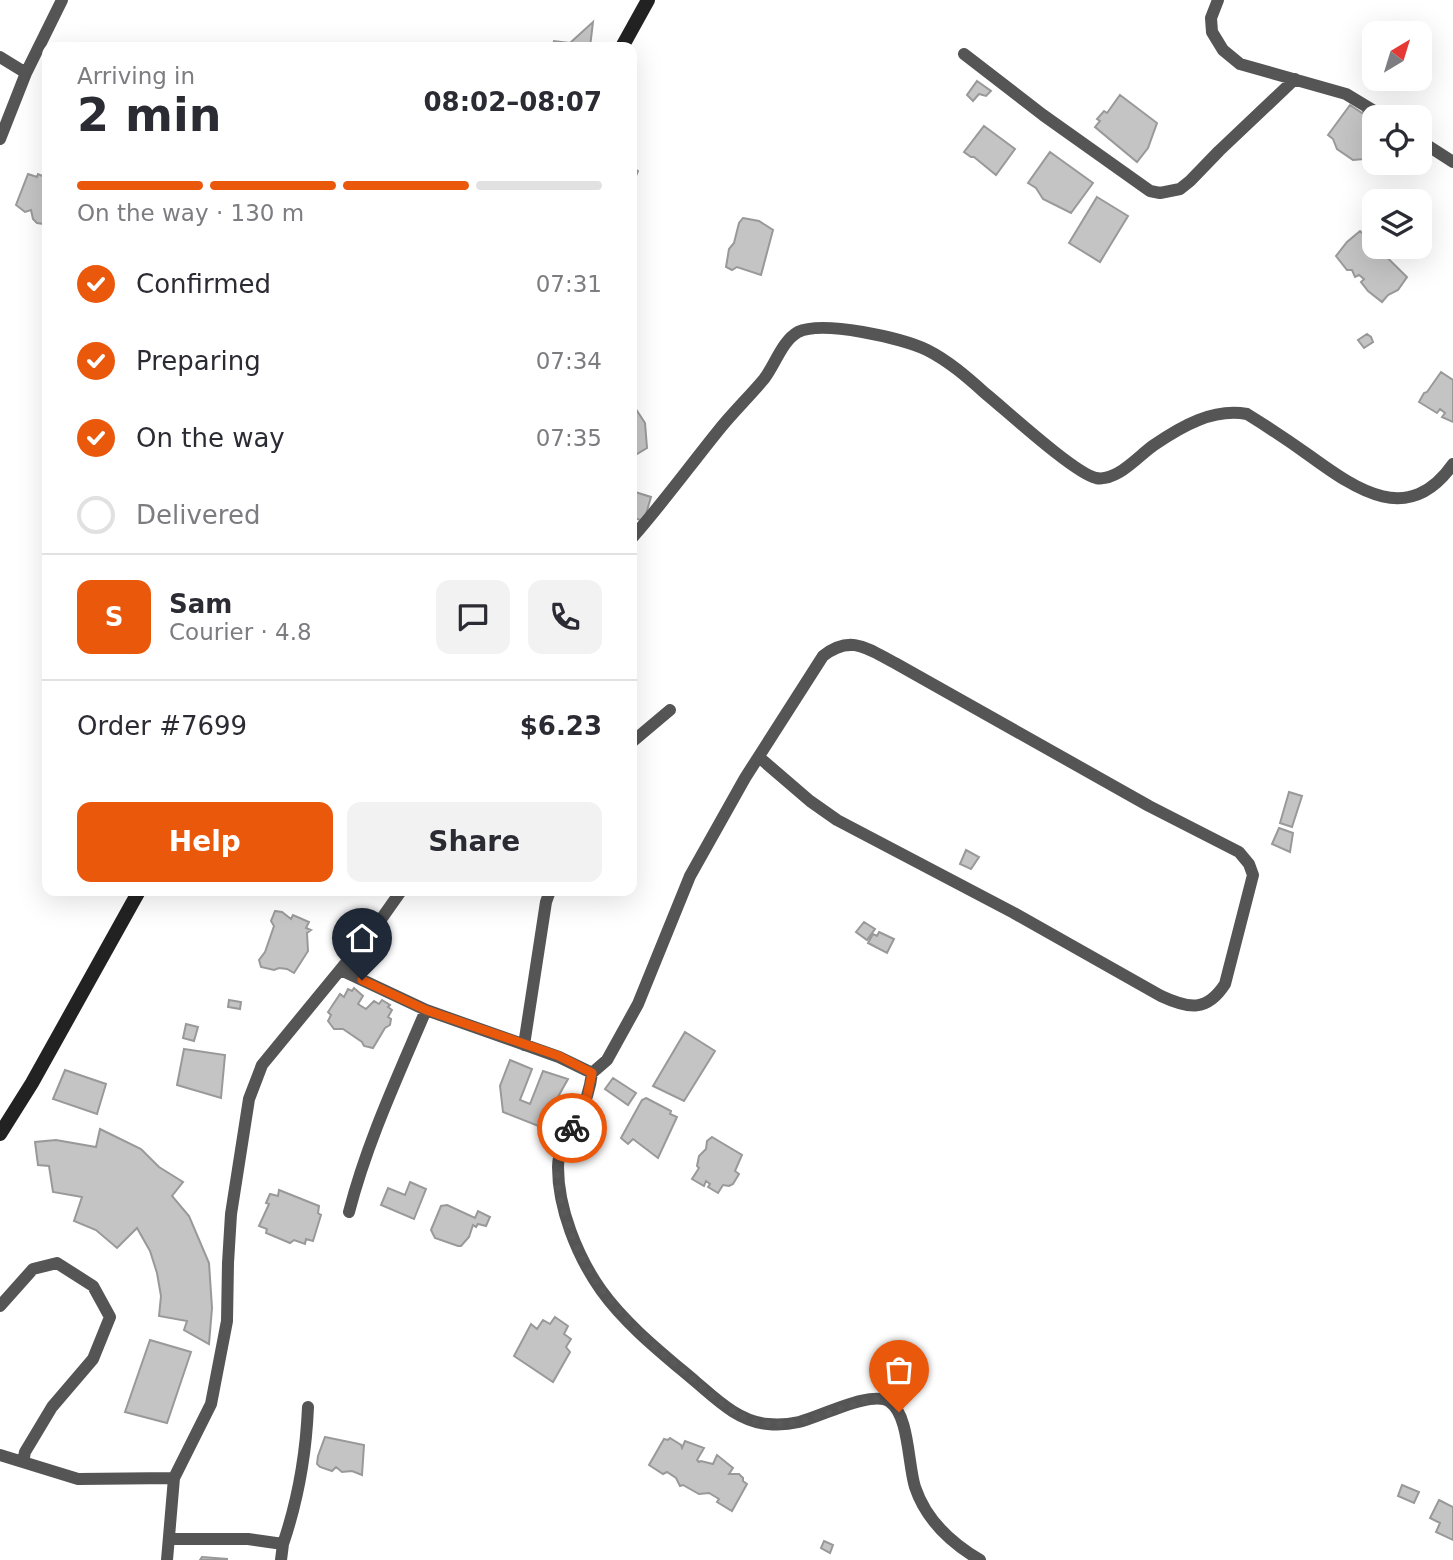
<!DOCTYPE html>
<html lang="en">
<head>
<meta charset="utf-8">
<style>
	:root { --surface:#fff; --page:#f2f2f3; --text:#2b2b33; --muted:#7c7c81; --line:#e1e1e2; --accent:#ea580c }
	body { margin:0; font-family:"DejaVu Sans",sans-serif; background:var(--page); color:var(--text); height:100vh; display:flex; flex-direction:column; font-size:26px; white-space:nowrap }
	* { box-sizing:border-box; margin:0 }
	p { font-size:23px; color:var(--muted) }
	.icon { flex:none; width:38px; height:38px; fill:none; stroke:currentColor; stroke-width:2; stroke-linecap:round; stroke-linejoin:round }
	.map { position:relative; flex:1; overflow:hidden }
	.sheet { position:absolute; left:42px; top:42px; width:595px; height:854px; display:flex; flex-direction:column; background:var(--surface); border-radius:14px; box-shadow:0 7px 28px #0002 }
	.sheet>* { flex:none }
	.needle { width:46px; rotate:38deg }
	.buttons { position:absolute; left:1362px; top:21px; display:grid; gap:14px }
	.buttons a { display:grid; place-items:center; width:70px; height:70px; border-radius:14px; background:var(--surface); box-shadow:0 7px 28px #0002; font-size:35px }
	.pin { position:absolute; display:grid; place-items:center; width:60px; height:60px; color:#fff; margin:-72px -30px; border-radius:50% 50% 50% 0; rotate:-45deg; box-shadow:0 0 7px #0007 }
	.pin .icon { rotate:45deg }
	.courier { position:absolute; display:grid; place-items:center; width:70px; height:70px; margin:-35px; border:5px solid #ea580c; border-radius:50%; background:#fff; color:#222; box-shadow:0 2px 9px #0007 }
	.summary em { font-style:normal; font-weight:700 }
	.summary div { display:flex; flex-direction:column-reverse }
	.summary { display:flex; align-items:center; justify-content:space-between; height:119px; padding:0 35px }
	h1 { font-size:46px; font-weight:700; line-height:52px }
	.bar { display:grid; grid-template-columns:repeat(4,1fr); gap:10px 7px; align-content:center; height:84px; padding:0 35px }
	.bar i { height:9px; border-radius:5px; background:var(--line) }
	.bar .active { background:var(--accent) }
	.bar p { grid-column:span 4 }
	.line { display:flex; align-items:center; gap:18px; padding:0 35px; border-top:2px solid var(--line) }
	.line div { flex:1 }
	.round { display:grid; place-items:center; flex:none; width:74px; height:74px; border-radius:14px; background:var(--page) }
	ol { padding:0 35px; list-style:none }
	li { display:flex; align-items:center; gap:21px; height:77px }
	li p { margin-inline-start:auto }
	li .icon { padding:7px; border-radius:50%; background:var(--accent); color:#fff; stroke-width:4 }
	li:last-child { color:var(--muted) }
	li i { width:38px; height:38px; border:4px solid var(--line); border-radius:50% }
	.primary-button { display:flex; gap:14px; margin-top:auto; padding:14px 35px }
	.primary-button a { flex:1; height:80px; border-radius:14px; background:var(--accent); color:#fff; font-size:28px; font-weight:700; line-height:80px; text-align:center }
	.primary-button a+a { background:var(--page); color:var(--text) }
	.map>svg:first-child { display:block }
	.building { fill:#c4c4c4; stroke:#999; stroke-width:2 }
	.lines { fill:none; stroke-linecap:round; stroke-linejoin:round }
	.street { stroke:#555; stroke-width:12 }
	.secondary { stroke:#222; stroke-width:14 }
	.done { stroke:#595959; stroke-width:7; stroke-dasharray:0 12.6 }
	.route { stroke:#ea580c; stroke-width:9 }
</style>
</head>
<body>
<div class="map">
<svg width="1453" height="1560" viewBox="0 0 1453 1560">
	<rect width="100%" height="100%" fill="#fff"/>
	<path class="building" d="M593 22 590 47H553L554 41 570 43Z
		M977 81 991 91 986 96 979 94 973 101 967 95Z
		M1120 95 1157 123 1148 148 1137 162 1095 127 1100 121 1097 119 1104 111 1107 113Z
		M1350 105 1362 113 1364 111 1374 117V155L1368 163 1364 159 1353 160 1337 149 1333 139 1328 135Z
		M984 126 1015 149 996 175 974 157H971L964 152Z
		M1050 152 1093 183 1071 213 1043 199 1036 188 1028 183Z
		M632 167 638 171 632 185Z
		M28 174 37 177 38 174 47 178V219L43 224 37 223 33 219 31 210 25 212 16 205Z
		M1097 197 1128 216 1100 262 1069 243Z
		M743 218 759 221 773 230 761 275 737 267 732 270 726 267 729 249 734 243 739 223Z
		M1360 231 1407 277 1398 290 1388 295 1382 302 1368 291 1361 282 1364 279 1359 275 1355 277 1352 270H1347L1336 256 1347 242Z
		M1367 334 1371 337 1373 342 1364 348 1358 340Z
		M1441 372 1453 380V422L1442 417 1445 413 1440 409 1437 413 1419 402 1424 393 1427 392Z
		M632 403 645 423 647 448 632 457Z
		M632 491 651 497 644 521 634 518 632 526Z
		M1289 792 1302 796 1292 827 1280 823Z
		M1279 828 1293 833 1290 852 1272 844Z
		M966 850 979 857 971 869 960 864Z
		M275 911 282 912 291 919 293 915 309 922 306 928 311 930 307 933 308 951 294 973 287 969 279 968 274 970 261 967 259 960 265 952 274 926 271 921Z
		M864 922 875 929 867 940 856 932Z
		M879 932 894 939 887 953 868 943 873 934 877 936Z
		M354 988 363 996 358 1004 366 1009 374 1001 379 1004 382 1000 390 1005 388 1007 392 1010 388 1017 391 1019 390 1025 385 1028 373 1048 364 1046 362 1042 343 1029H334L328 1021 331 1015 328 1012 340 994 344 997 348 989 352 991Z
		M229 1000 241 1002 240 1009 228 1007Z
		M186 1024 198 1027 194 1041 183 1038Z
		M685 1032 715 1051 684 1101 653 1086Z
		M184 1049 225 1055 221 1098 177 1085Z
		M510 1060 532 1069 520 1100 530 1104 543 1071 568 1079 541 1127 503 1112 500 1086Z
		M65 1070 106 1084 97 1114 53 1099Z
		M613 1078 636 1093 628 1105 605 1089Z
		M646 1098 671 1111 670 1114 677 1117 658 1158 633 1139 628 1144 621 1138 642 1100Z
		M100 1129 141 1149 159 1167 183 1182 172 1196 189 1216 209 1263 212 1308 209 1344 184 1330 187 1321 159 1316 161 1296 157 1273 150 1251 137 1228 117 1248 96 1230 74 1221 82 1197 53 1192 49 1166 38 1165 35 1142 56 1140 96 1147Z
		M712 1137 742 1155 735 1171 739 1174 733 1184 729 1186 723 1185 718 1193 708 1187 710 1184 706 1181 704 1186 692 1179 699 1168 697 1166 699 1156 706 1149 707 1141Z
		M410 1182 426 1189 414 1219 381 1205 388 1188 405 1195Z
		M279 1190 319 1206 318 1213 321 1215 313 1241 306 1239 305 1244 294 1240 290 1243 266 1233 267 1229 259 1226 269 1204 266 1203 270 1194 278 1196Z
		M447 1205 475 1218 478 1211 490 1217 486 1226 478 1224 476 1227 473 1225 469 1237 461 1246H458L435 1238 431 1230 441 1206Z
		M555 1317 568 1326 564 1334 571 1339 566 1347 570 1352 553 1382 514 1356 531 1324 537 1329 543 1320 550 1324Z
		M150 1340 191 1352 167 1423 125 1412Z
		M325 1437 364 1445 362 1475 352 1471 342 1472 336 1467 332 1471 320 1467 317 1464 318 1456Z
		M670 1438 681 1445 682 1448 685 1441 704 1448 697 1460 699 1462 701 1461 713 1464 717 1455 733 1468 729 1474H739L743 1478V1481L747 1484 732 1511 717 1502 719 1499 709 1493 699 1494 683 1485 680 1486 676 1478 667 1472 663 1474 649 1465 664 1439 668 1440Z
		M1402 1485 1419 1492 1414 1503 1398 1496Z
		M1439 1500 1453 1507V1540L1436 1532 1440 1523 1430 1518Z
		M824 1541 833 1545 830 1553 821 1548Z
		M202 1557 227 1559V1560H200Z"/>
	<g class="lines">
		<path class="street" d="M1218 0 1211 18 1212 32 1223 50 1240 64 1346 94 1384 117
			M964 54 1043 115 1150 191 1160 193 1180 189 1190 181 1219 151 1295 79
			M0 57 26 73 62 0
			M0 139 26 73
			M1419 140 1453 162
			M632 538C662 504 689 467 718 431 732 413 749 397 764 379 775 365 782 341 798 332 823 320 902 338 927 350 949 361 968 378 986 394 1007 411 1074 473 1096 478 1117 482 1138 456 1154 445 1182 426 1213 408 1247 414 1268 427 1289 441 1310 456 1357 490 1409 527 1453 464
			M632 742 670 710
			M341 970 426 1010 559 1057 592 1073C590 1090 585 1104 578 1118 570 1133 558 1149 558 1167 558 1208 577 1256 601 1290 626 1325 663 1354 696 1382 716 1399 739 1422 768 1424 777 1425 790 1424 799 1422 820 1417 873 1389 890 1402 909 1415 908 1465 915 1487 926 1520 951 1543 980 1560
			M524 1045 546 902 550 891
			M592 1073 607 1060 638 1004 690 876 745 778 823 656C851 634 868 649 895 663L1149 806 1239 852 1249 864 1253 875 1225 984C1207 1012 1189 1009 1161 996L1014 913 837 820 810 801 760 758
			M349 1212C367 1142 398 1076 426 1010
			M0 1306 33 1269 57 1263 93 1286 110 1317 93 1359 52 1407 25 1452 23 1462
			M0 1455 78 1479 174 1478
			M169 1539H248L283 1544C299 1497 306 1455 308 1407
			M167 1560 174 1478 211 1404 227 1321 228 1263 231 1214 249 1099 262 1065 377 925 401 891
			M281 1560 283 1544"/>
		<path class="secondary" d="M622 47 648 0
			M0 1134 32 1083 139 891"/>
	</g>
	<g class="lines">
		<path class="done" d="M572 1128C566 1138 560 1150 558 1162 552 1198 580 1262 602 1290 626 1322 658 1350 689 1376 712 1395 734 1418 764 1423 793 1429 825 1413 852 1405 861 1402 873 1396 883 1398 890 1400 894 1406 899 1412"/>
		<path class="route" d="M362 980 426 1010 559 1056 592 1073 586 1102 572 1128"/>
	</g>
</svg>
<div class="buttons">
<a><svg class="needle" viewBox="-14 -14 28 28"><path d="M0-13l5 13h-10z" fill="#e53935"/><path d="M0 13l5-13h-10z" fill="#7c7c81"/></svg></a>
<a><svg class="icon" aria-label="locate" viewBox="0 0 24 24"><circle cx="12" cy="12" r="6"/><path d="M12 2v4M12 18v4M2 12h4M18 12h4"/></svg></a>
<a><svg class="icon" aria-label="layers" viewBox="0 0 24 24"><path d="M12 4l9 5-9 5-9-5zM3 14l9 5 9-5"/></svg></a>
</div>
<div class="pin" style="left:899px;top:1412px;background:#ea580c"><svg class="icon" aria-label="bag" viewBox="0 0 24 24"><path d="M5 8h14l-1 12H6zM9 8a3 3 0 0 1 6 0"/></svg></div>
<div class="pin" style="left:362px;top:980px;background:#1f2937"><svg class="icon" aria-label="home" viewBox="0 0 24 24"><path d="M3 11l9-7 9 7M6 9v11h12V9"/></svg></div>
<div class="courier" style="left:572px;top:1128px"><svg class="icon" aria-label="bike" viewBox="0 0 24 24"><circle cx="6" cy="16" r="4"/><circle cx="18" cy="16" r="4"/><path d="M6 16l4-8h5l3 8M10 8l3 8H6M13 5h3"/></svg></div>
<section class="sheet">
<div class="summary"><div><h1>2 min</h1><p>Arriving in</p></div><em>08:02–08:07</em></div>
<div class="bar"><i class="active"></i><i class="active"></i><i class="active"></i><i></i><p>On the way · 130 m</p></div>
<ol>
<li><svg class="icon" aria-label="check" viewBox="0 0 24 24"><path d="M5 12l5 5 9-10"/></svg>Confirmed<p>07:31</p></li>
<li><svg class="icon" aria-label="check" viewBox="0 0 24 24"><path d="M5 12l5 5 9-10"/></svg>Preparing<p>07:34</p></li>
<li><svg class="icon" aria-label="check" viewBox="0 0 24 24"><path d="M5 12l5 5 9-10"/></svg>On the way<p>07:35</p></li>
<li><i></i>Delivered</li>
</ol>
<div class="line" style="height:126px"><b class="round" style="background:var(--accent);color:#fff">S</b><div><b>Sam</b><p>Courier · 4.8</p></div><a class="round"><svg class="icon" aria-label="chat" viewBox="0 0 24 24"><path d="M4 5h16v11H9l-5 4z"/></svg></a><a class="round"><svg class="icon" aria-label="phone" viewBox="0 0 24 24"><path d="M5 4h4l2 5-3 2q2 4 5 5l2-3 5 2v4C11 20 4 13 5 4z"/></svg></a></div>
<div class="line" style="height:91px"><div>Order #7699</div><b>$6.23</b></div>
<div class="primary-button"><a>Help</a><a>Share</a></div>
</section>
</div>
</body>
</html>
